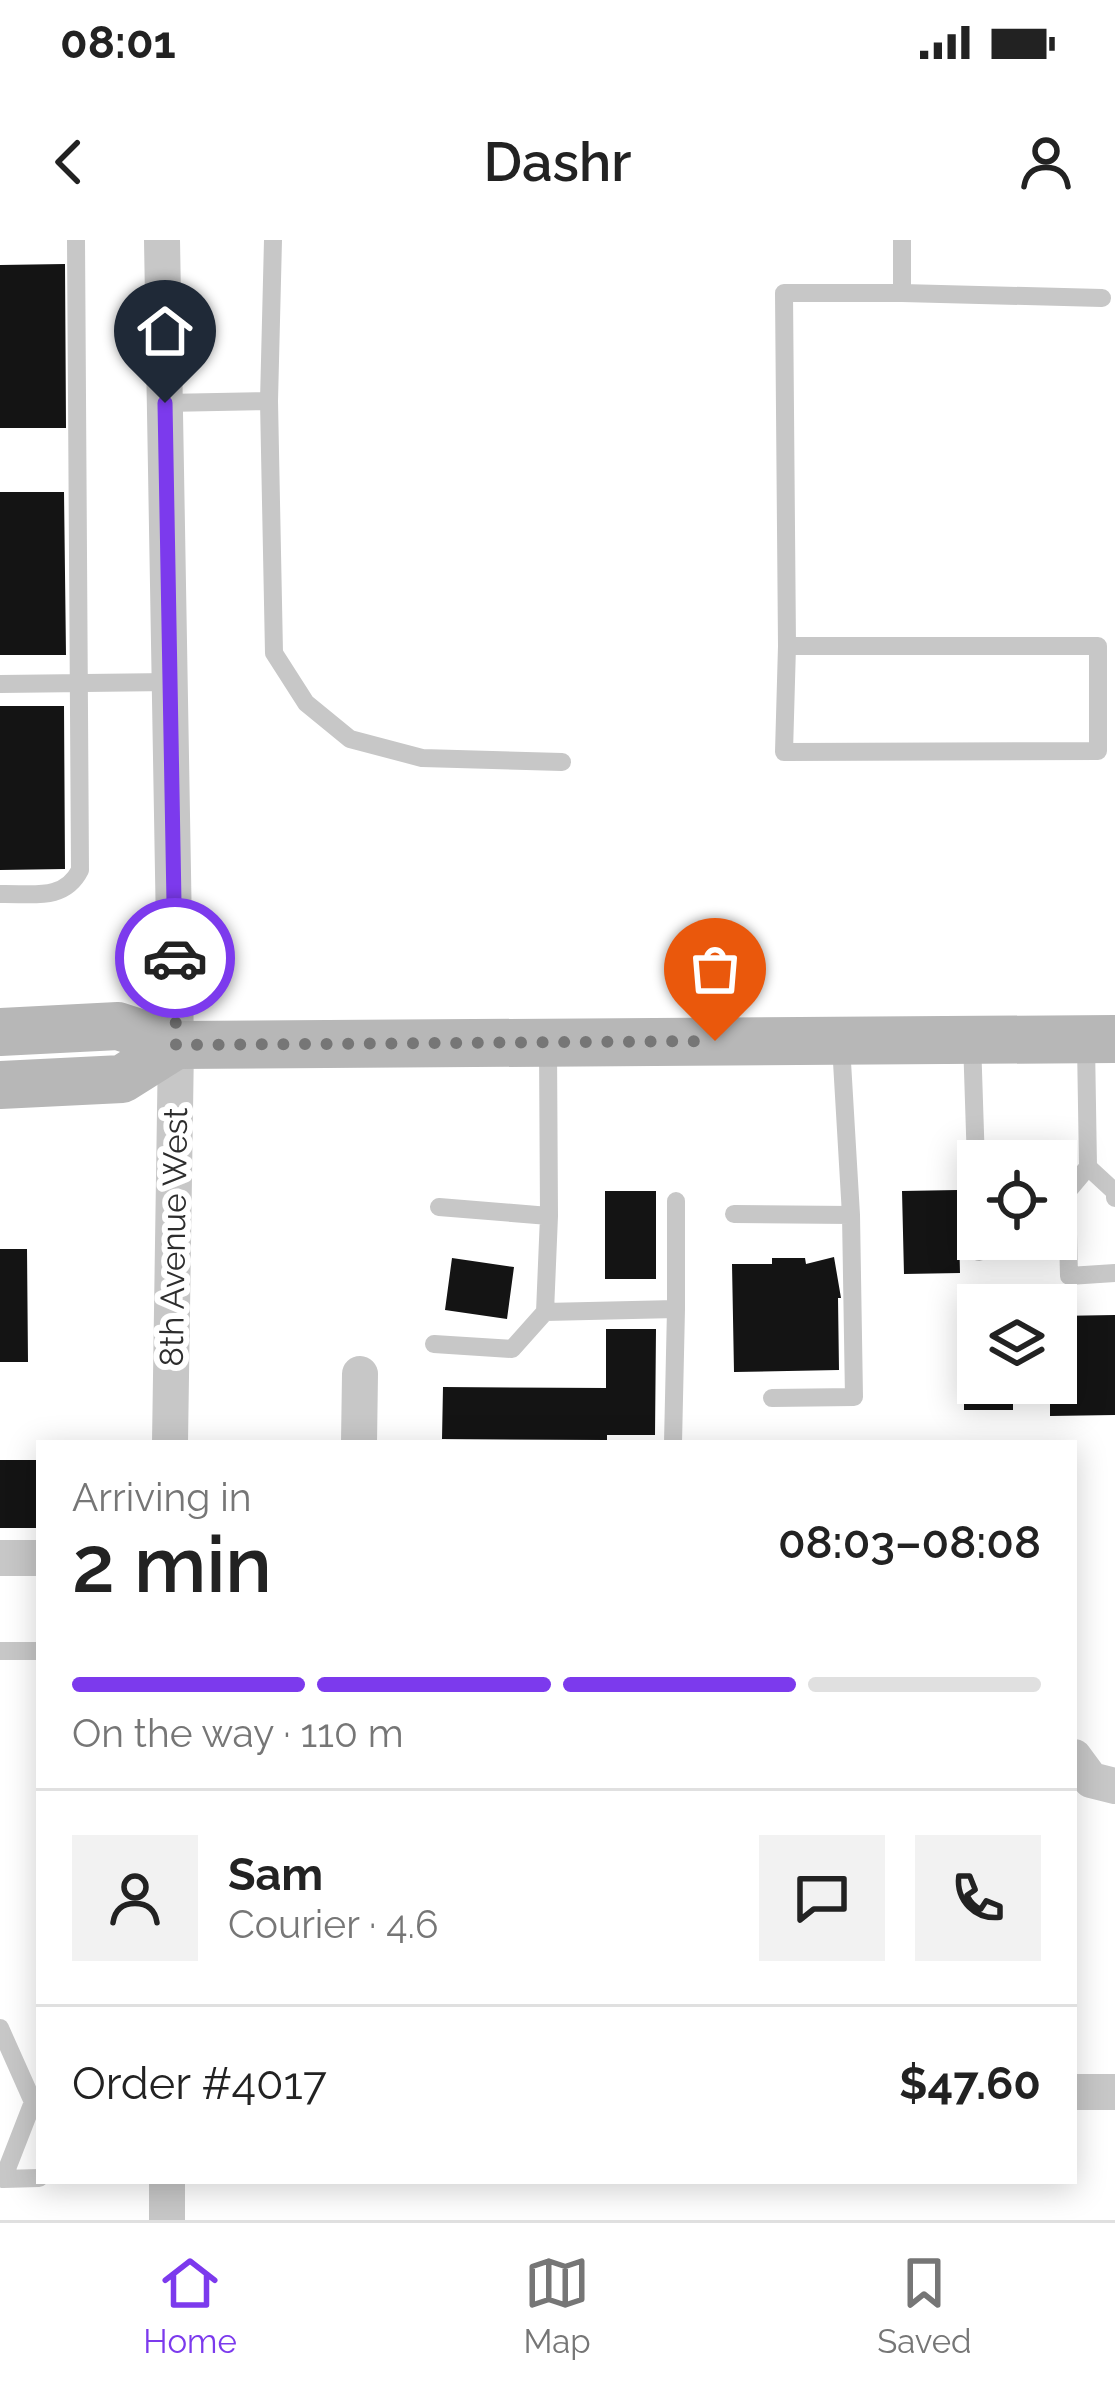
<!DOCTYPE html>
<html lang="en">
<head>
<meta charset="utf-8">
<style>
	:root { --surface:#fff; --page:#f2f2f2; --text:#222; --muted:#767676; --line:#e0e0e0; --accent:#7c3aed }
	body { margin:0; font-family:Raleway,sans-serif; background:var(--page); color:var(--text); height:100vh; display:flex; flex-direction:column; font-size:45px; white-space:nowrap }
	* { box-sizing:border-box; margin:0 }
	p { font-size:39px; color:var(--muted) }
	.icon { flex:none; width:66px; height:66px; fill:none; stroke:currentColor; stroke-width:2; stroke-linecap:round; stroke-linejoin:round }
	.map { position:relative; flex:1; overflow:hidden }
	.panel { position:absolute; left:36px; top:1200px; width:1041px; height:744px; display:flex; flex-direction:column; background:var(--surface); border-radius:0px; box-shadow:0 6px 30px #0003 }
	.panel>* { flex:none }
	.fabs { position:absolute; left:957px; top:900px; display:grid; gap:24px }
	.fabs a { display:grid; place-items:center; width:120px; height:120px; border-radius:0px; background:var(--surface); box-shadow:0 6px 30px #0003; font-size:60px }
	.pin { position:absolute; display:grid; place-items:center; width:102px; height:102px; color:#fff; margin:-123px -51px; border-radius:50% 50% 50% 0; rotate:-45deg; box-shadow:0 0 12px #0007 }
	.pin .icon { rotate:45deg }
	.courier { position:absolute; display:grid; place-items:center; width:120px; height:120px; margin:-60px; border:9px solid #7c3aed; border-radius:50%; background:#fff; color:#222; box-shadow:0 3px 15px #0007 }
	.headline em { font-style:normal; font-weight:600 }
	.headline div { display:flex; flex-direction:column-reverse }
	.headline { display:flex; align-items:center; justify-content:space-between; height:204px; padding:0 36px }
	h1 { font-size:78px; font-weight:600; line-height:90px }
	.bar { display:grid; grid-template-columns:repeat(4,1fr); gap:18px 12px; align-content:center; height:144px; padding:0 36px }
	.bar i { height:15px; border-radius:9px; background:var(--line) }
	.bar .selected { background:var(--accent) }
	.bar p { grid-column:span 4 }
	.line { display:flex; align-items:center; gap:30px; padding:0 36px; border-top:3px solid var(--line) }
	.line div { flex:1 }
	.round { display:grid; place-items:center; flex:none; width:126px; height:126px; border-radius:0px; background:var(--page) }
	.status { display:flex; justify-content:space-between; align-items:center; height:84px; padding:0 60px; background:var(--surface); direction:ltr }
	.status svg { height:33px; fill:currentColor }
	header { display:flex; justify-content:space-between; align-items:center; height:156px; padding:0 36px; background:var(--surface); font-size:54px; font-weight:600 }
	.menu { display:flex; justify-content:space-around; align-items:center; height:168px; border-top:3px solid var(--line); background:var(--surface); font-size:33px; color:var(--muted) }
	.menu a { display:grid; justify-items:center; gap:6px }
	.menu .selected { color:var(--accent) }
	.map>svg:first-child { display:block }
	.building { fill:#141414 }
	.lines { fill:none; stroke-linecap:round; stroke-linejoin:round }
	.lane { stroke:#c7c7c7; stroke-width:18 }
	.street { stroke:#c7c7c7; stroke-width:36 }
	.secondary { stroke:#b7b7b7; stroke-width:48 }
	.done { stroke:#767676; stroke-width:12; stroke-dasharray:0 21.6 }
	.route { stroke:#7c3aed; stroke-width:15 }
	.labels { text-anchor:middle; stroke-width:12; stroke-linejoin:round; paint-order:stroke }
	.street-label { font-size:33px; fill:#2d2d2d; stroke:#fff }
</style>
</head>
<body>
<div class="status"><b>08:01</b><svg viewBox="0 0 49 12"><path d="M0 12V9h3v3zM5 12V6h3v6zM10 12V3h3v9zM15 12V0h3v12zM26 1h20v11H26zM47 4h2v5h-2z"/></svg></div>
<header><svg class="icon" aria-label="back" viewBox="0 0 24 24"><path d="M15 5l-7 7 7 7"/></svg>Dashr<svg class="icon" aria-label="person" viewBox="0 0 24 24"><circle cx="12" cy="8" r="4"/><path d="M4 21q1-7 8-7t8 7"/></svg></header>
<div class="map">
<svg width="1115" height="1980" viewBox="0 0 1115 1980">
	<rect width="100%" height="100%" fill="#fff"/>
	<path class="building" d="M65 24 66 188H0V25Z
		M0 252H64L66 415H0Z
		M0 466H64L65 629 0 630Z
		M958 950 960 1033 904 1034 902 951Z
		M605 951H656V1039H605Z
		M0 1009H27L28 1122H0Z
		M834 1017 841 1058H838L839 1130 734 1132 732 1024H772V1018H805L806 1024Z
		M452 1018 514 1027 507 1079 445 1070Z
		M1115 1075V1175L1050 1176V1143H1056V1076Z
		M606 1089H656L655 1195H607V1200L442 1199 443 1147 606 1148Z
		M964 1108H978V1143H1013V1170H964Z
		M0 1220H36L38 1288H0Z"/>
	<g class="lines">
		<path class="lane" d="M273 0 269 161 274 413 306 463 350 499 422 518 562 522
			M902 53 1102 58
			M165 163 269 161
			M787 406H1098V511L784 512 787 406 784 53H902V0
			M0 444 170 442
			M0 654C31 653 64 662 80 630L76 0
			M972 800 978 986
			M1086 804 1088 927 1067 952 1069 1036 1115 1033
			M548 807 549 976 545 1072 676 1069 673 1203
			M1088 927 1115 952V958
			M676 961V1069
			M439 967 549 976
			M734 974 851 975
			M978 999 979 1012
			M434 1104 512 1109 545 1072
			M772 1158 854 1157 851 975 841 805
			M0 1411H39
			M0 1788 33 1862H39
			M33 1862 3 1939 39 1938"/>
		<path class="street" d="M162 0 176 805 170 1203
			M359 1203 360 1134
			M0 1318H39
			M1074 1517 1091 1540 1115 1546
			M1074 1852H1115
			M167 1980V1941"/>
		<path class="secondary" d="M0 792 118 786 176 805 1115 799
			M0 845 122 839 176 805"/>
	</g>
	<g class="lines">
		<path class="done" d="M175 718 176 805 715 801"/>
		<path class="route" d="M165 163 175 718"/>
	</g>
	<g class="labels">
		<g class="street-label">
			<text transform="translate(173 997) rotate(-89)" y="12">8th Avenue West</text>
		</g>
	</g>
</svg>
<div class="fabs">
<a><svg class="icon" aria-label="locate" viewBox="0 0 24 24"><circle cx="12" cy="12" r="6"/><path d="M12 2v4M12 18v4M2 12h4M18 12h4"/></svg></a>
<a><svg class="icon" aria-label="layers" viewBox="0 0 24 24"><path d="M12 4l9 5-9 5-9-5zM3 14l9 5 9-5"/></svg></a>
</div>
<div class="pin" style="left:715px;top:801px;background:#ea580c"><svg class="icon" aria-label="bag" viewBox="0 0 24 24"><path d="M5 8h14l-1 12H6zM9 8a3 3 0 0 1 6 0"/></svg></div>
<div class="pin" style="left:165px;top:163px;background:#1f2937"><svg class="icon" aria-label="home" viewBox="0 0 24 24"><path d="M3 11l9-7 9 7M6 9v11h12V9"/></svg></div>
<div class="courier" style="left:175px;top:718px"><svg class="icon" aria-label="car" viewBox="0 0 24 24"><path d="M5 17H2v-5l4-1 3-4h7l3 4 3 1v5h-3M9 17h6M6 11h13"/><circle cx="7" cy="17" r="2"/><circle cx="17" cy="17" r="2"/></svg></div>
<section class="panel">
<div class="headline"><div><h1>2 min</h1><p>Arriving in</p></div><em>08:03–08:08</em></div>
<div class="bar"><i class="selected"></i><i class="selected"></i><i class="selected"></i><i></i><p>On the way · 110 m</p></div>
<div class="line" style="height:216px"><a class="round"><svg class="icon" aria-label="person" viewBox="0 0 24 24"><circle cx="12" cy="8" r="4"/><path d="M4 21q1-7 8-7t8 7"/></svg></a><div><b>Sam</b><p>Courier · 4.6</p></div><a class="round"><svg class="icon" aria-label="chat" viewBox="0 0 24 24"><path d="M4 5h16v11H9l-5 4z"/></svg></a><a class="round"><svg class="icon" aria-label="phone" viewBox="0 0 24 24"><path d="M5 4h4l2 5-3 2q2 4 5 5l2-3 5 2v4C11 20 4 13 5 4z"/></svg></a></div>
<div class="line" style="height:156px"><div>Order #4017</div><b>$47.60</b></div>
</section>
</div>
<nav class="menu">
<a class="selected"><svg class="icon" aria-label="home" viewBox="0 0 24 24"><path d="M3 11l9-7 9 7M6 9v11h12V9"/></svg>Home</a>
<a><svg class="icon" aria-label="map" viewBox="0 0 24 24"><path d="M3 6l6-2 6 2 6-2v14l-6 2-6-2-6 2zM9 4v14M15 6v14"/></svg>Map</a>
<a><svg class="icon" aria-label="saved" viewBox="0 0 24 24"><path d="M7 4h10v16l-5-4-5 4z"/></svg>Saved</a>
</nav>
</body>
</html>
